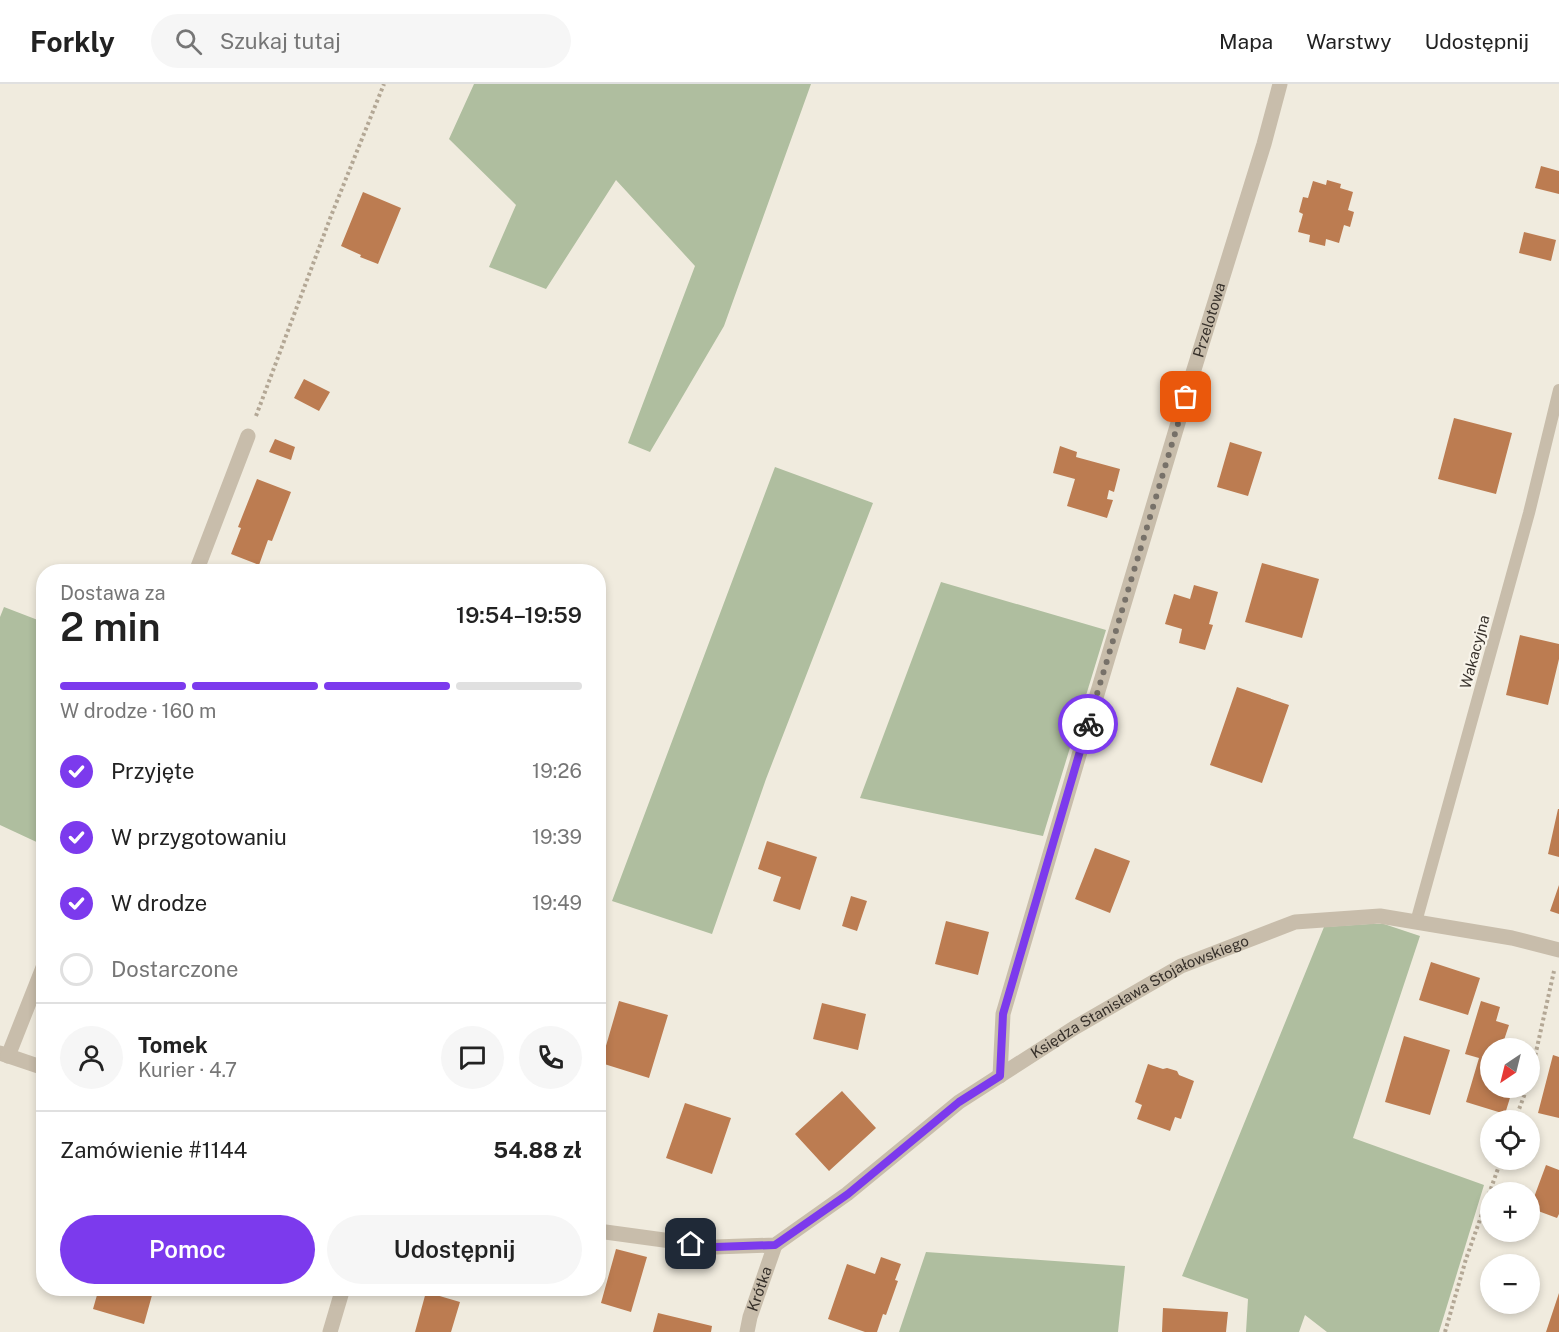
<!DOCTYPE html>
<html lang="pl">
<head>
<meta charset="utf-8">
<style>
	:root { --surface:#fff; --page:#f6f6f6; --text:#222; --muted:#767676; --line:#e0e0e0; --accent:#7c3aed }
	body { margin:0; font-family:"Public Sans",sans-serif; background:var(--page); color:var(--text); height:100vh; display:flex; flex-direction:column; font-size:22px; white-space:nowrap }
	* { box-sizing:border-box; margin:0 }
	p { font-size:20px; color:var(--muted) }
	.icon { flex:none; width:33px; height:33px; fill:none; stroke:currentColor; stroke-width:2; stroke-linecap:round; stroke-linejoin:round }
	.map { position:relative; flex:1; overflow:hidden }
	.details { position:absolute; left:36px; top:480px; width:570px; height:732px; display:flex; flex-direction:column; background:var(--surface); border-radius:24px; box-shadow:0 3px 9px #0003 }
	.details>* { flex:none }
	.needle { width:39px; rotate:215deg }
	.tools { position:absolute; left:1480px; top:954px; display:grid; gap:12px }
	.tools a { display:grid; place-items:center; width:60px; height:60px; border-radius:50%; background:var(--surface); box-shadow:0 3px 9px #0003; font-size:30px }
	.pin { position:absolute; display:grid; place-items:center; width:51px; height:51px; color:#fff; margin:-26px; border-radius:12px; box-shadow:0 3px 9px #0006 }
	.courier { position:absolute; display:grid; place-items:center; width:60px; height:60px; margin:-30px; border:4px solid #7c3aed; border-radius:50%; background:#fff; color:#222; box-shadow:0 2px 8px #0007 }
	.head em { font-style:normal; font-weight:600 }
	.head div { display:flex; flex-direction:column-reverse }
	.head { display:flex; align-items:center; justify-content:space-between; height:102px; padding:0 24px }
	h1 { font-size:39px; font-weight:600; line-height:45px }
	.bar { display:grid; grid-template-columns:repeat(4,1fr); gap:9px 6px; align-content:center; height:72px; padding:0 24px }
	.bar i { height:8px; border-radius:4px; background:var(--line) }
	.bar .current { background:var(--accent) }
	.bar p { grid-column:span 4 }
	.line { display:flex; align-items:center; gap:15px; padding:0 24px; border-top:2px solid var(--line) }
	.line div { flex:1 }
	.round { display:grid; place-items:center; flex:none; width:63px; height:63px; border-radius:32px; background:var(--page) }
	ol { padding:0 24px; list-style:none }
	li { display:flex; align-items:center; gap:18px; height:66px }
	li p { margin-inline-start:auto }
	li .icon { padding:6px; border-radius:50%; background:var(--accent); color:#fff; stroke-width:4 }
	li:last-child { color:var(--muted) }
	li i { width:33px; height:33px; border:3px solid var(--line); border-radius:50% }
	.primary-button { display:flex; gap:12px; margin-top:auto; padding:12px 24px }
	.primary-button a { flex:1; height:69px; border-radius:36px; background:var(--accent); color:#fff; font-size:24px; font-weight:600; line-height:69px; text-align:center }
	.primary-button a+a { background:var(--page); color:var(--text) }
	header { display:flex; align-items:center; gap:36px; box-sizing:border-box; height:84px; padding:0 30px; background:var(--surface); border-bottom:2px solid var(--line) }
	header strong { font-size:28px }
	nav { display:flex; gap:33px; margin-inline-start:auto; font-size:21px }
	.search { width:420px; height:54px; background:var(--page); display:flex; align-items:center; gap:15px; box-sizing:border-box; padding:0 21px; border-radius:33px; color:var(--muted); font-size:22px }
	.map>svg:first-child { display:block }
	.green { fill:#afbe9f }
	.building { fill:#bc7c51 }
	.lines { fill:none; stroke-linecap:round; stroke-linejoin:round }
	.path { stroke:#b3a795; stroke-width:4; stroke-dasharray:3 3; stroke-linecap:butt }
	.lane { stroke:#c8bdab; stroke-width:12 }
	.street { stroke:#c8bdab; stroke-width:15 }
	.done { stroke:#777169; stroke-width:6; stroke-dasharray:0 10.8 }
	.route { stroke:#7c3aed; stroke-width:8 }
	.labels { text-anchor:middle; stroke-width:4.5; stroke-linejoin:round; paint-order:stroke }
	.street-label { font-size:15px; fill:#36302a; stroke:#f8f4ea }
</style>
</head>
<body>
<header>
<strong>Forkly</strong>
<div class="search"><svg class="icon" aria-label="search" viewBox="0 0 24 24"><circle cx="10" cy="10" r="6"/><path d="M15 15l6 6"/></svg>Szukaj tutaj</div>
<nav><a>Mapa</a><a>Warstwy</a><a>Udostępnij</a></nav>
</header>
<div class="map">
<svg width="1559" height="1248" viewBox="0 0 1559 1248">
	<rect width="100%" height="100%" fill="#f0ebde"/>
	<path class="green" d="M474 0H811L724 242 650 368 628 359 695 182 616 96 546 205 489 183 516 121 449 55Z
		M775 383 873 419 766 695 712 850 612 817Z
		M941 498 1106 546 1043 752 860 714Z
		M4 523 43 538V761L0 741V533Z
		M1369 840H1384L1420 852 1353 1054 1484 1101 1439 1248H1327L1305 1231 1299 1248H1246L1248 1215 1182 1192 1324 843Z
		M926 1168 1125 1182 1118 1248H899Z"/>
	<path class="building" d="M1541 82 1559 87V110L1535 104Z
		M1327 96 1341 100 1340 104 1353 108 1348 126 1354 128 1350 143 1344 141 1339 159 1326 155 1325 162 1309 158 1310 151 1298 148 1303 130 1299 128 1303 113 1308 114 1313 97 1326 101Z
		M363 108 401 124 378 180 360 173 361 171 341 162Z
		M1524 148 1556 156 1551 177 1519 169Z
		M304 295 330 308 319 327 294 314Z
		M1454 334 1512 349 1496 410 1438 395Z
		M275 355 295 363 291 376 269 368Z
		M1230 358 1262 368 1248 412 1217 403Z
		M1060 362 1077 368 1076 373 1120 385 1114 408 1109 406 1107 415 1113 416 1107 434 1067 422 1075 395 1053 389Z
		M257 395 291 408 272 457 268 456 259 481 231 470 241 444 238 443Z
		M1262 479 1319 495 1302 554 1245 538Z
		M1194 501 1218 508 1209 540 1213 541 1205 566 1179 559 1182 545 1165 540 1174 510 1190 515Z
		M1520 551 1559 560V575L1548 621 1506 611Z
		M1237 603 1289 621 1262 699 1210 681Z
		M1558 725H1559V773L1548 770Z
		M767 757 817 773 800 826 773 817 781 793 758 785Z
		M1095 764 1130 777 1110 829 1075 815Z
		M1559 801V830L1550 827Z
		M851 812 867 817 857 847 842 842Z
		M946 837 989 848 978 891 935 880Z
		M1431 878 1480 894 1468 931 1419 916Z
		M619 917 668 931 649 994 601 979Z
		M1481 917 1500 923 1496 937 1509 941 1503 959 1519 964H1491V1004H1513L1505 1030 1466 1018 1479 974 1465 970Z
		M822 919 866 930 858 966 813 955Z
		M1404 952 1450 966 1430 1031 1385 1018Z
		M1553 971 1559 973V1034L1538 1029Z
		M1148 980 1163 985 1167 984 1177 987 1179 991 1194 997 1181 1035 1175 1033 1170 1047 1137 1035 1142 1021 1135 1018Z
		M842 1007 876 1044 829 1087 795 1050Z
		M685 1019 731 1034 712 1090 666 1074Z
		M1546 1081 1559 1086V1130L1557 1134 1530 1124Z
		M616 1165 647 1173 631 1228 601 1219Z
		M881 1173 901 1180 895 1196 898 1197 886 1231 883 1230 877 1248H865L828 1235 847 1180 875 1190Z
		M99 1204H154L144 1240 93 1225Z
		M426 1208 460 1218 451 1248H415Z
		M1559 1209V1248H1546Z
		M1163 1224 1228 1228 1226 1248H1162Z
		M658 1229 712 1242 711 1248H653Z"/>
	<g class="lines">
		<path class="path" d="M256 332 331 132 384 0
			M1530 995 1554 887
			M1515 1036 1527 1004
			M1445 1248 1466 1175 1501 1076"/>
		<path class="lane" d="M1416 838 1529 429 1559 306"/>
		<g class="street">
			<path d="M196 488 248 352"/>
			<path d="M0 969 44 984"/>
			<path d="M8 972 44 881"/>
			<path id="s1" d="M1000 992 1003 930 1087 644 1192 292 1264 60 1280 0"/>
			<path id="s2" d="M598 1147 715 1163 775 1161 847 1110 959 1018 1074 944 1181 882 1295 838 1380 832 1512 854 1559 866"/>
			<path d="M330 1248 343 1204"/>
			<path id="s3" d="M747 1248 750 1233 775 1161"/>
		</g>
	</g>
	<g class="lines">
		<path class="done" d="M1088 640 1186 313"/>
		<path class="route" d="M691 1160 715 1163 775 1161 848 1110 959 1018 1000 992 1003 930 1088 640"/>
	</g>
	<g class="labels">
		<g class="street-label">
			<text dy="5" stroke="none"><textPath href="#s1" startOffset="786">Przelotowa</textPath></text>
			<text transform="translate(1475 568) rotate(-75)" y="5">Wakacyjna</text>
			<text dy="5" stroke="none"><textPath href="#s2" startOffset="621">Księdza Stanisława Stojałowskiego</textPath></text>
			<text dy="5" stroke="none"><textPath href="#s3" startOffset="45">Krótka</textPath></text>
		</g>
	</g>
</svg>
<div class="tools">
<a><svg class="needle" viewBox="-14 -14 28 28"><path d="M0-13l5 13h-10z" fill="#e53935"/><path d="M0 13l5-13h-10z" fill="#767676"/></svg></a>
<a><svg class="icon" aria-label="locate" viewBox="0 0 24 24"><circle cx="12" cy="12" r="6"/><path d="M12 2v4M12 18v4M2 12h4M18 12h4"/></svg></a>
<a>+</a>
<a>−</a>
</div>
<div class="pin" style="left:1186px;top:313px;background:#ea580c"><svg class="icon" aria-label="bag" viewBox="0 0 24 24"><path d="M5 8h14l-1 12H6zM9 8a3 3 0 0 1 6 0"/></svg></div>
<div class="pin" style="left:691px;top:1160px;background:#1f2937"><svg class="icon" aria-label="home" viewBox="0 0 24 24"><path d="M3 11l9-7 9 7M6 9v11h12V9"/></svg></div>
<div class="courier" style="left:1088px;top:640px"><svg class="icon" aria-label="bike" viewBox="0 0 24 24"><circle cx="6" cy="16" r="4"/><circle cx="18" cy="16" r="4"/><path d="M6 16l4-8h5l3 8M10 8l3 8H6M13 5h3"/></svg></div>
<section class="details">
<div class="head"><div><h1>2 min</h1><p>Dostawa za</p></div><em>19:54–19:59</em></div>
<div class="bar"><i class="current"></i><i class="current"></i><i class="current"></i><i></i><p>W drodze · 160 m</p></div>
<ol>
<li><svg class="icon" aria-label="check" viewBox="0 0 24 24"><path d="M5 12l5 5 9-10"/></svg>Przyjęte<p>19:26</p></li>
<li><svg class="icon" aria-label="check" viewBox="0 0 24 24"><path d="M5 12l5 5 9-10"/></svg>W przygotowaniu<p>19:39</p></li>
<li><svg class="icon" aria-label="check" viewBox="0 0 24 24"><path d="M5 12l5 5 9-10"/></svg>W drodze<p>19:49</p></li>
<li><i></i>Dostarczone</li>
</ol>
<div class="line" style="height:108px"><a class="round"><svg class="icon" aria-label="person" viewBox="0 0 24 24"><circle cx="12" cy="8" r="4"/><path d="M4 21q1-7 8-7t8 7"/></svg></a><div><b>Tomek</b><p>Kurier · 4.7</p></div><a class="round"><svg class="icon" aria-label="chat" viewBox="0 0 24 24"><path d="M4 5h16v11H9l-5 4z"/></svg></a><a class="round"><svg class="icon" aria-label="phone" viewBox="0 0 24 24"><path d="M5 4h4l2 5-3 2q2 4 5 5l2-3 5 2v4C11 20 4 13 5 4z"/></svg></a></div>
<div class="line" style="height:78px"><div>Zamówienie #1144</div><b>54.88 zł</b></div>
<div class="primary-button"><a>Pomoc</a><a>Udostępnij</a></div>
</section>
</div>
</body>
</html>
